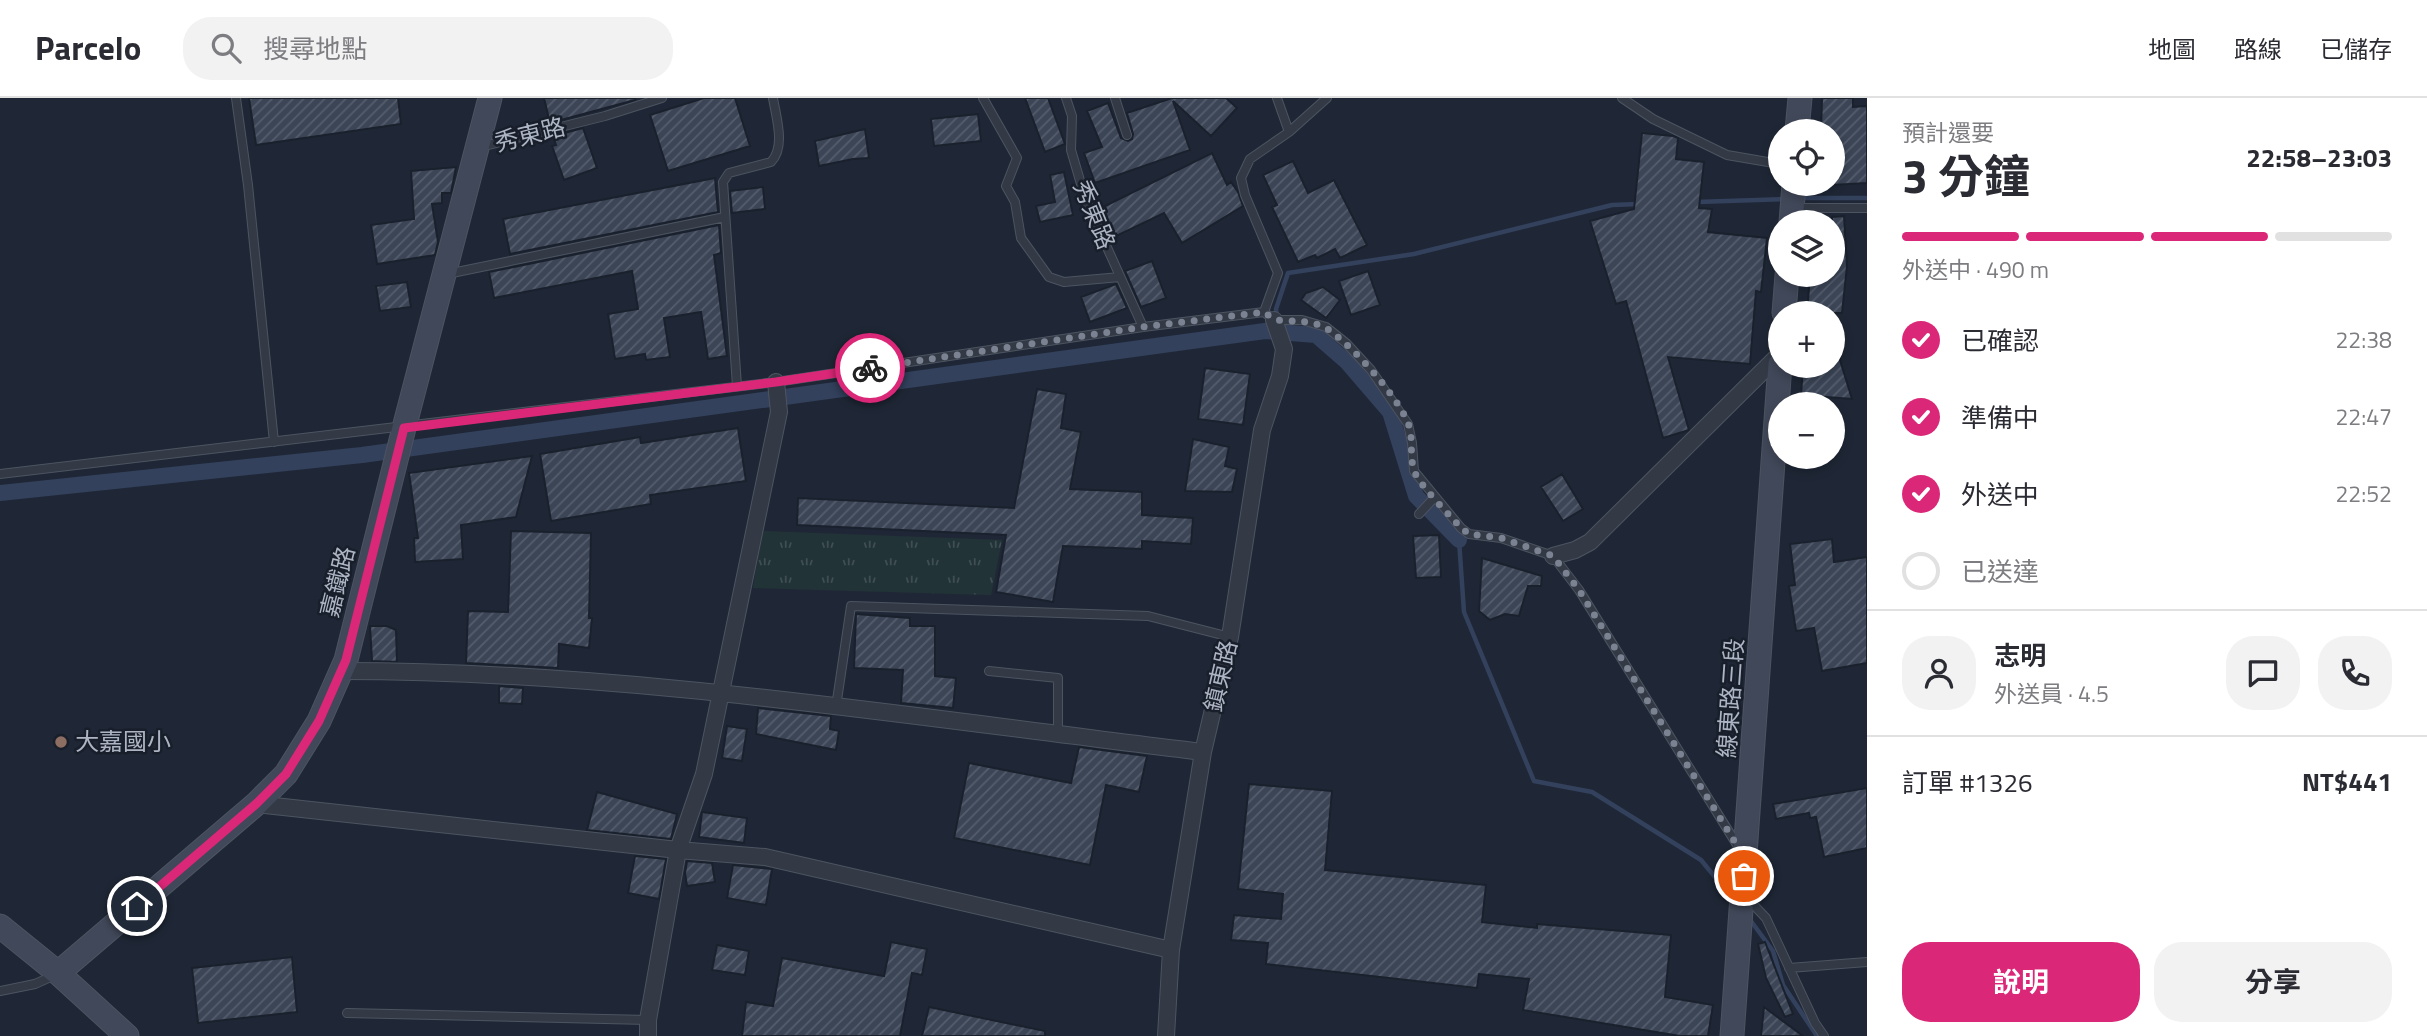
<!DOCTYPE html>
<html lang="zh-TW">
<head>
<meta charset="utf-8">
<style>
	:root { --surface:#fff; --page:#f2f2f3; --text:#2b2b33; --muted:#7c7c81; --line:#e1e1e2; --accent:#db2777 }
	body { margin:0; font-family:"Titillium Web","Noto Sans TC",sans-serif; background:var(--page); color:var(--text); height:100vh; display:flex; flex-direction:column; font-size:26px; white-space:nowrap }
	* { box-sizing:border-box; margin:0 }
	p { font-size:23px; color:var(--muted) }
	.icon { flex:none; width:38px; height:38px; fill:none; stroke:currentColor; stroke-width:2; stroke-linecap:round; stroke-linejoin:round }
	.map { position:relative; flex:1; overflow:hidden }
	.sheet { display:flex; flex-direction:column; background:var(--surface); width:560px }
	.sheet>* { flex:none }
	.buttons { position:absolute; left:1768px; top:21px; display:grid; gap:14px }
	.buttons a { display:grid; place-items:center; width:77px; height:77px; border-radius:50%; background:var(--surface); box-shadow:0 4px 10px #0003; font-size:35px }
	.pin { position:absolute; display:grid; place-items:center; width:60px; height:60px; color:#fff; margin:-30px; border:4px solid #fff; border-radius:50%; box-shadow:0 2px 7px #0007 }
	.courier { position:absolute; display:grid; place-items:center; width:70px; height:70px; margin:-35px; border:5px solid #db2777; border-radius:50%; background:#fff; color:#222; box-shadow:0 2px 9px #0007 }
	.head em { font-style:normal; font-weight:700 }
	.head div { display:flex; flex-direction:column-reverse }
	.head { display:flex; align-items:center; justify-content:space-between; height:119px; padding:0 35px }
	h1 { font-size:46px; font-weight:700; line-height:52px }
	.bar { display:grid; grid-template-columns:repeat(4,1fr); gap:10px 7px; align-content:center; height:84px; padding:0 35px }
	.bar i { height:9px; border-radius:5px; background:var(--line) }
	.bar .active { background:var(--accent) }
	.bar p { grid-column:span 4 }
	.line { display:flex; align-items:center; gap:18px; padding:0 35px; border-top:2px solid var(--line) }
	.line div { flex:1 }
	.round { display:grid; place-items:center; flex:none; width:74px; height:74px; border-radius:28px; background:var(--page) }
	ol { padding:0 35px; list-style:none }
	li { display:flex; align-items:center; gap:21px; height:77px }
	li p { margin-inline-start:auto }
	li .icon { padding:7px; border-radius:50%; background:var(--accent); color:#fff; stroke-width:4 }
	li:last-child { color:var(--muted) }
	li i { width:38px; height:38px; border:4px solid var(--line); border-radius:50% }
	.action { display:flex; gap:14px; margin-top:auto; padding:14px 35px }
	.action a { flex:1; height:80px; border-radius:28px; background:var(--accent); color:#fff; font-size:28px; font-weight:700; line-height:80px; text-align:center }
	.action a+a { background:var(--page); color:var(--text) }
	header { display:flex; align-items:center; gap:42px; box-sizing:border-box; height:98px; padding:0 35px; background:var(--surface); border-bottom:2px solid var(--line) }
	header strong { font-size:33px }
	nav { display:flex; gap:38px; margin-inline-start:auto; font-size:24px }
	.search { width:490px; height:63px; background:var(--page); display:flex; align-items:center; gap:18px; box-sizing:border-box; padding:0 24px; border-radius:28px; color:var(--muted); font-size:26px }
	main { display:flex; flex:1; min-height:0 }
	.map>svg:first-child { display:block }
	.grass { fill:url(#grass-tufts) }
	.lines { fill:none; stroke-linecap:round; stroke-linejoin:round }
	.stream { stroke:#33415d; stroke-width:4.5 }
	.canal { stroke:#33415d; stroke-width:16 }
	.building { fill:url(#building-hatch); stroke:#1a212d; stroke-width:2 }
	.lane-casing { stroke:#4d5461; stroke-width:10 }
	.street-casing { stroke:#4d5461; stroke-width:18 }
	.secondary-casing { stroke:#4d5461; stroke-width:25 }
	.lane { stroke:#333a46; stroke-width:8 }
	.street { stroke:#333a46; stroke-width:16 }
	.secondary { stroke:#414859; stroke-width:23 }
	.done { stroke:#7b8392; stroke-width:7; stroke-dasharray:0 12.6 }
	.route { stroke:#db2777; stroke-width:9 }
	.education-dot { fill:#8d6e63; stroke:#181f2b; stroke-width:2.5 }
	.labels { text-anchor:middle; stroke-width:5; stroke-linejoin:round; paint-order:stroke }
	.street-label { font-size:24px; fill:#adb4c3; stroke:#181f2b }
	.poi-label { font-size:24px; fill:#adb4c3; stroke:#181f2b; text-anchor:start }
</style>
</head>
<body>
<header>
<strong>Parcelo</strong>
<div class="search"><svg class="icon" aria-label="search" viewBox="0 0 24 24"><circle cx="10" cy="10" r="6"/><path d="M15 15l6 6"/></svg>搜尋地點</div>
<nav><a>地圖</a><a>路線</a><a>已儲存</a></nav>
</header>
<main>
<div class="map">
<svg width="1867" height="938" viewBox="0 0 1867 938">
	<defs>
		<pattern id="grass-tufts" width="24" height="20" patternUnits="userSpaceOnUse" patternTransform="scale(1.75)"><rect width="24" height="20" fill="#213337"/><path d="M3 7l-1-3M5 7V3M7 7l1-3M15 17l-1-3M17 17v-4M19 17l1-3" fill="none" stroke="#3f4e52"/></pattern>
		<pattern id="building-hatch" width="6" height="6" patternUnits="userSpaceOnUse" patternTransform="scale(1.75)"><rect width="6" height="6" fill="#3b4556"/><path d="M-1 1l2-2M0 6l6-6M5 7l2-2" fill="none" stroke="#555d6d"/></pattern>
	</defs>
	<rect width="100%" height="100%" fill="#1f2736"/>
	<path class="grass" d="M762 433 1002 442 991 497 753 490Z"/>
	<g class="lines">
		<path class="stream" d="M1801 100H1867
			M1696 104 1786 101
			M1277 219 1276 211 1288 175 1414 156 1612 107 1639 106
			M1459 442 1464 514 1534 683 1592 694 1701 762 1733 801
			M1748 819 1773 853 1783 887 1817 938"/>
		<path class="canal" d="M0 395 362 357 1265 233 1316 237 1347 264 1390 314 1416 398 1459 442"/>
	</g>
	<path class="building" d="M249 0H398L401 26 256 47Z
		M544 0H635V2L550 25Z
		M704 0H735L750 48 668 73 650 17Z
		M1025 0H1048L1065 46 1045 54Z
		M1172 0H1226L1237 10 1211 38 1173 3 1190 52 1095 85 1084 55 1102 49 1087 13 1108 5 1121 40 1128 43 1132 41 1133 36 1127 15Z
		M1822 0H1853V9L1867 8V85L1832 87V33H1821Z
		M978 16 981 43 934 48 931 21Z
		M583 30 597 70 564 82 552 48 556 47 553 38Z
		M865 31 869 60 853 61 819 68 815 43Z
		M1642 35 1673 38 1678 40 1676 61 1704 64 1699 110 1712 111 1708 134 1767 140 1761 194 1756 193 1750 266 1668 259 1689 332 1663 340 1626 203 1616 206 1590 123 1634 111Z
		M1212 55 1227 87 1231 84 1238 94 1243 108 1182 145 1164 115 1110 141 1097 112Z
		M1293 63 1308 95 1334 82 1367 147 1340 160 1335 151 1317 160 1315 157 1298 164 1272 109 1277 107 1263 77Z
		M456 69 451 95H442V105L432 106 438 144 435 157 377 166 371 127 414 121 411 73Z
		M1064 74 1073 117 1040 124 1036 108 1055 104 1050 77Z
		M715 80 718 114 510 156 503 121Z
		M763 89 765 111 732 115 730 93Z
		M1844 118 1847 168 1842 215H1807L1810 177H1832V119Z
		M719 127 721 155 714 157 727 258 708 261 701 214 664 220 670 259 646 262 645 256 615 261 608 216 638 211 632 173 494 200 489 174Z
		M1152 163 1166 200 1141 209 1125 173Z
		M1368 173 1380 207 1351 217 1339 183Z
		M407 184 411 209 380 213 376 188Z
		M1116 186 1127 210 1090 224 1081 199Z
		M1323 189 1340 202 1326 220 1301 202 1306 195Z
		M1832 246H1835L1852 301 1801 297 1803 268H1832Z
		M1205 270 1250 276 1243 327 1198 321Z
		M1037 291 1066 296 1061 330 1081 334 1070 391 1142 394V417L1193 420 1191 446 1142 443V451L1063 448 1053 504 996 494 1006 437 797 427 798 400 1014 410Z
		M738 330 746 383 650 397 651 406 551 423 540 356 640 339 641 345Z
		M1193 341 1229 349 1225 368 1237 371 1232 394 1185 393Z
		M532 358 516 419 461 427 463 461 415 464 414 440H418L409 375Z
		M1562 376 1583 411 1563 423 1541 389Z
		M511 433 591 435 589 520H592L589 550 559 546 558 570 466 565 468 513 508 514Z
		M1439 437 1441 479 1416 480 1413 438Z
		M1832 441 1834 464 1867 459V565L1822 573 1814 530 1796 533 1789 488 1795 487 1790 446Z
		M1482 460 1542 478 1541 488H1528L1519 518 1505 516 1490 522 1479 513Z
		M856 516 910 520V528H935V578L956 580 953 610 901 605 903 572 854 570Z
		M370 528H387L396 532 397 564 372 563Z
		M499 588 523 590 522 606 499 605Z
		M758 610 831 618 830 631 839 633 836 652 756 636Z
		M727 628 747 631 742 663 722 660Z
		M1079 649 1147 658 1139 694 1106 687 1090 767 954 740 969 665 1071 685Z
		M1249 686 1332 693 1325 772 1486 787 1482 824 1537 830V826L1671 837 1665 899 1713 907 1708 938H1680L1523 912 1529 881 1479 876 1477 890 1266 866 1268 845 1231 842 1234 817 1281 821 1283 796 1238 791Z
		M1867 690V750L1824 759 1816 719 1810 720 1809 715 1776 721 1773 706Z
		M597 694 677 716 671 741 587 732Z
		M702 714 747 720 744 745 699 739Z
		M635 758 666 761 659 801 628 795Z
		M687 763 712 765 715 784 687 788 685 775Z
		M733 767 772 771 766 807 727 800Z
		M891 844 927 851 922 877 912 875 900 938H742L746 904 773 908 782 860 884 878Z
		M1765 844 1793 916 1785 919 1766 880 1758 846Z
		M717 847 749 853 745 877 712 872Z
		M292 859 297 914 198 925 192 870Z
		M929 909 1045 933V938H922Z
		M1764 909 1803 938H1761Z"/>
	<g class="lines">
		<defs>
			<path id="lane" d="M236 0 248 87 274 344
				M983 0 1017 60 1006 88 1015 104 1021 140 1049 179 1064 184 1120 179
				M1066 0 1072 18 1071 52 1086 103 1143 229
				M1115 0 1127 37
				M1277 0 1289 34
				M1622 0 1653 21 1727 57 1780 66
				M480 49 605 18 662 0
				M1793 110H1867
				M447 176 725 119
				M1264 214 1278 175 1245 97 1241 80 1250 61 1289 34 1327 0
				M737 288 723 84 729 75 771 64C786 49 776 19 773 0
				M0 376 776 284 1143 229 1264 214 1274 222H1302L1326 229 1346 245 1371 272 1408 326 1412 345 1414 373 1461 430 1469 436 1501 440 1553 458 1579 492 1739 750
				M1419 416 1435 399
				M989 573 1058 580V637
				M836 609 851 508 1148 518 1230 539
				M1747 800 1766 820 1815 925 1824 938
				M1789 870 1867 864
				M0 893 35 886 55 877
				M347 915 648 922"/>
			<path id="street" d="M1553 458 1575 452 1590 444 1780 256
				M342 573C630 573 917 620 1203 654
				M256 706 678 752 765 759 1171 852
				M648 938V922L678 752 704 676 779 314 776 284
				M1166 938 1171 852 1203 654 1230 539 1262 332 1280 278 1284 251 1274 222"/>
			<path id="secondary" d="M1797 33 1800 0
				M1791 124 1794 86
				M1784 215 1787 177
				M0 828 58 875 127 938
				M58 875 256 706 286 676 319 623 346 562 404 330 490 0
				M1732 938 1780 266"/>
		</defs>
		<use href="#lane" class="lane-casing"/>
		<use href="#street" class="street-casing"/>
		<use href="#secondary" class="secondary-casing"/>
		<use href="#lane" class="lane"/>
		<use href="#street" class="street"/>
		<use href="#secondary" class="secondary"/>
	</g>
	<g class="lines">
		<path class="done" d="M870 270 1143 229 1264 214C1268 217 1273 221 1277 222 1295 224 1313 221 1329 232 1354 250 1396 296 1408 325 1414 340 1409 357 1414 372 1417 385 1451 418 1461 430L1469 436 1501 440 1553 458 1579 492 1746 762 1744 778"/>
		<path class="route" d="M137 808 256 706 286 676 319 623 346 562 404 330 776 284 870 270"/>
	</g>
	<circle class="education-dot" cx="61" cy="644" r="7"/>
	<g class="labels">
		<g class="street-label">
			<text transform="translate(530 37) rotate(-14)" y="8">秀東路</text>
			<text transform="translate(1094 117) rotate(68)" y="8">秀東路</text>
			<text transform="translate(338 484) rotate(-76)" y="8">嘉鐵路</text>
			<text transform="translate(1221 578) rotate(-77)" y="8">鎮東路</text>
			<text transform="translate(1731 600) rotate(-86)" y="8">線東路三段</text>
		</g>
		<g class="poi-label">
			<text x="75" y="652">大嘉國小</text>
		</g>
	</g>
</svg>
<div class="buttons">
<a><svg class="icon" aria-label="locate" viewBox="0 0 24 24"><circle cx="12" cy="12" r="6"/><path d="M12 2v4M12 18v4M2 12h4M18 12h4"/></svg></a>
<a><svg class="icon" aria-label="layers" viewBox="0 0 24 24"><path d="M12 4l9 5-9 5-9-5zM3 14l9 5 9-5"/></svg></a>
<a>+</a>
<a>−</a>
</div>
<div class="pin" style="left:1744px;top:778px;background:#ea580c"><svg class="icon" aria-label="bag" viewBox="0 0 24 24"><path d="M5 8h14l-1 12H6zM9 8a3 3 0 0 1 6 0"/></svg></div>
<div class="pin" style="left:137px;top:808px;background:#1f2937"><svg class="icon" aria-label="home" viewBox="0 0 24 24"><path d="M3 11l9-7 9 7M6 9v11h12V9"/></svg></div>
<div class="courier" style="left:870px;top:270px"><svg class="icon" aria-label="bike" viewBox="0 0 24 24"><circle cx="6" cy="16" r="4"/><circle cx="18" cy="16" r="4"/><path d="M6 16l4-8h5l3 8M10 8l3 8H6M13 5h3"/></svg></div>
</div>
<section class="sheet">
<div class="head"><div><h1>3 分鐘</h1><p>預計還要</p></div><em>22:58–23:03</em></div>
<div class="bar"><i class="active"></i><i class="active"></i><i class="active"></i><i></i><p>外送中 · 490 m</p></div>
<ol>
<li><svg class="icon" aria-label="check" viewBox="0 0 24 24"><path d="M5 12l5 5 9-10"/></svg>已確認<p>22:38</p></li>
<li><svg class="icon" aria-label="check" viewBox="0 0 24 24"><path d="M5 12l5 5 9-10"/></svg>準備中<p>22:47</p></li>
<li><svg class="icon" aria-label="check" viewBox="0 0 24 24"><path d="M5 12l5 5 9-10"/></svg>外送中<p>22:52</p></li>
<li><i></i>已送達</li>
</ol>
<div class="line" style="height:126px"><a class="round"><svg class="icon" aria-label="person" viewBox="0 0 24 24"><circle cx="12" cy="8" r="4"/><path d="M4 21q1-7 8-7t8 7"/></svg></a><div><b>志明</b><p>外送員 · 4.5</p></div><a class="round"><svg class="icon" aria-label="chat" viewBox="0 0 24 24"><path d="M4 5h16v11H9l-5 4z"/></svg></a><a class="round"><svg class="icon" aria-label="phone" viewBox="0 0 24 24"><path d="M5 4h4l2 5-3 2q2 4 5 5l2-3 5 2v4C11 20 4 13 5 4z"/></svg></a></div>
<div class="line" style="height:91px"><div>訂單 #1326</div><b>NT$441</b></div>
<div class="action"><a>說明</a><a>分享</a></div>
</section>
</main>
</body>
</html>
